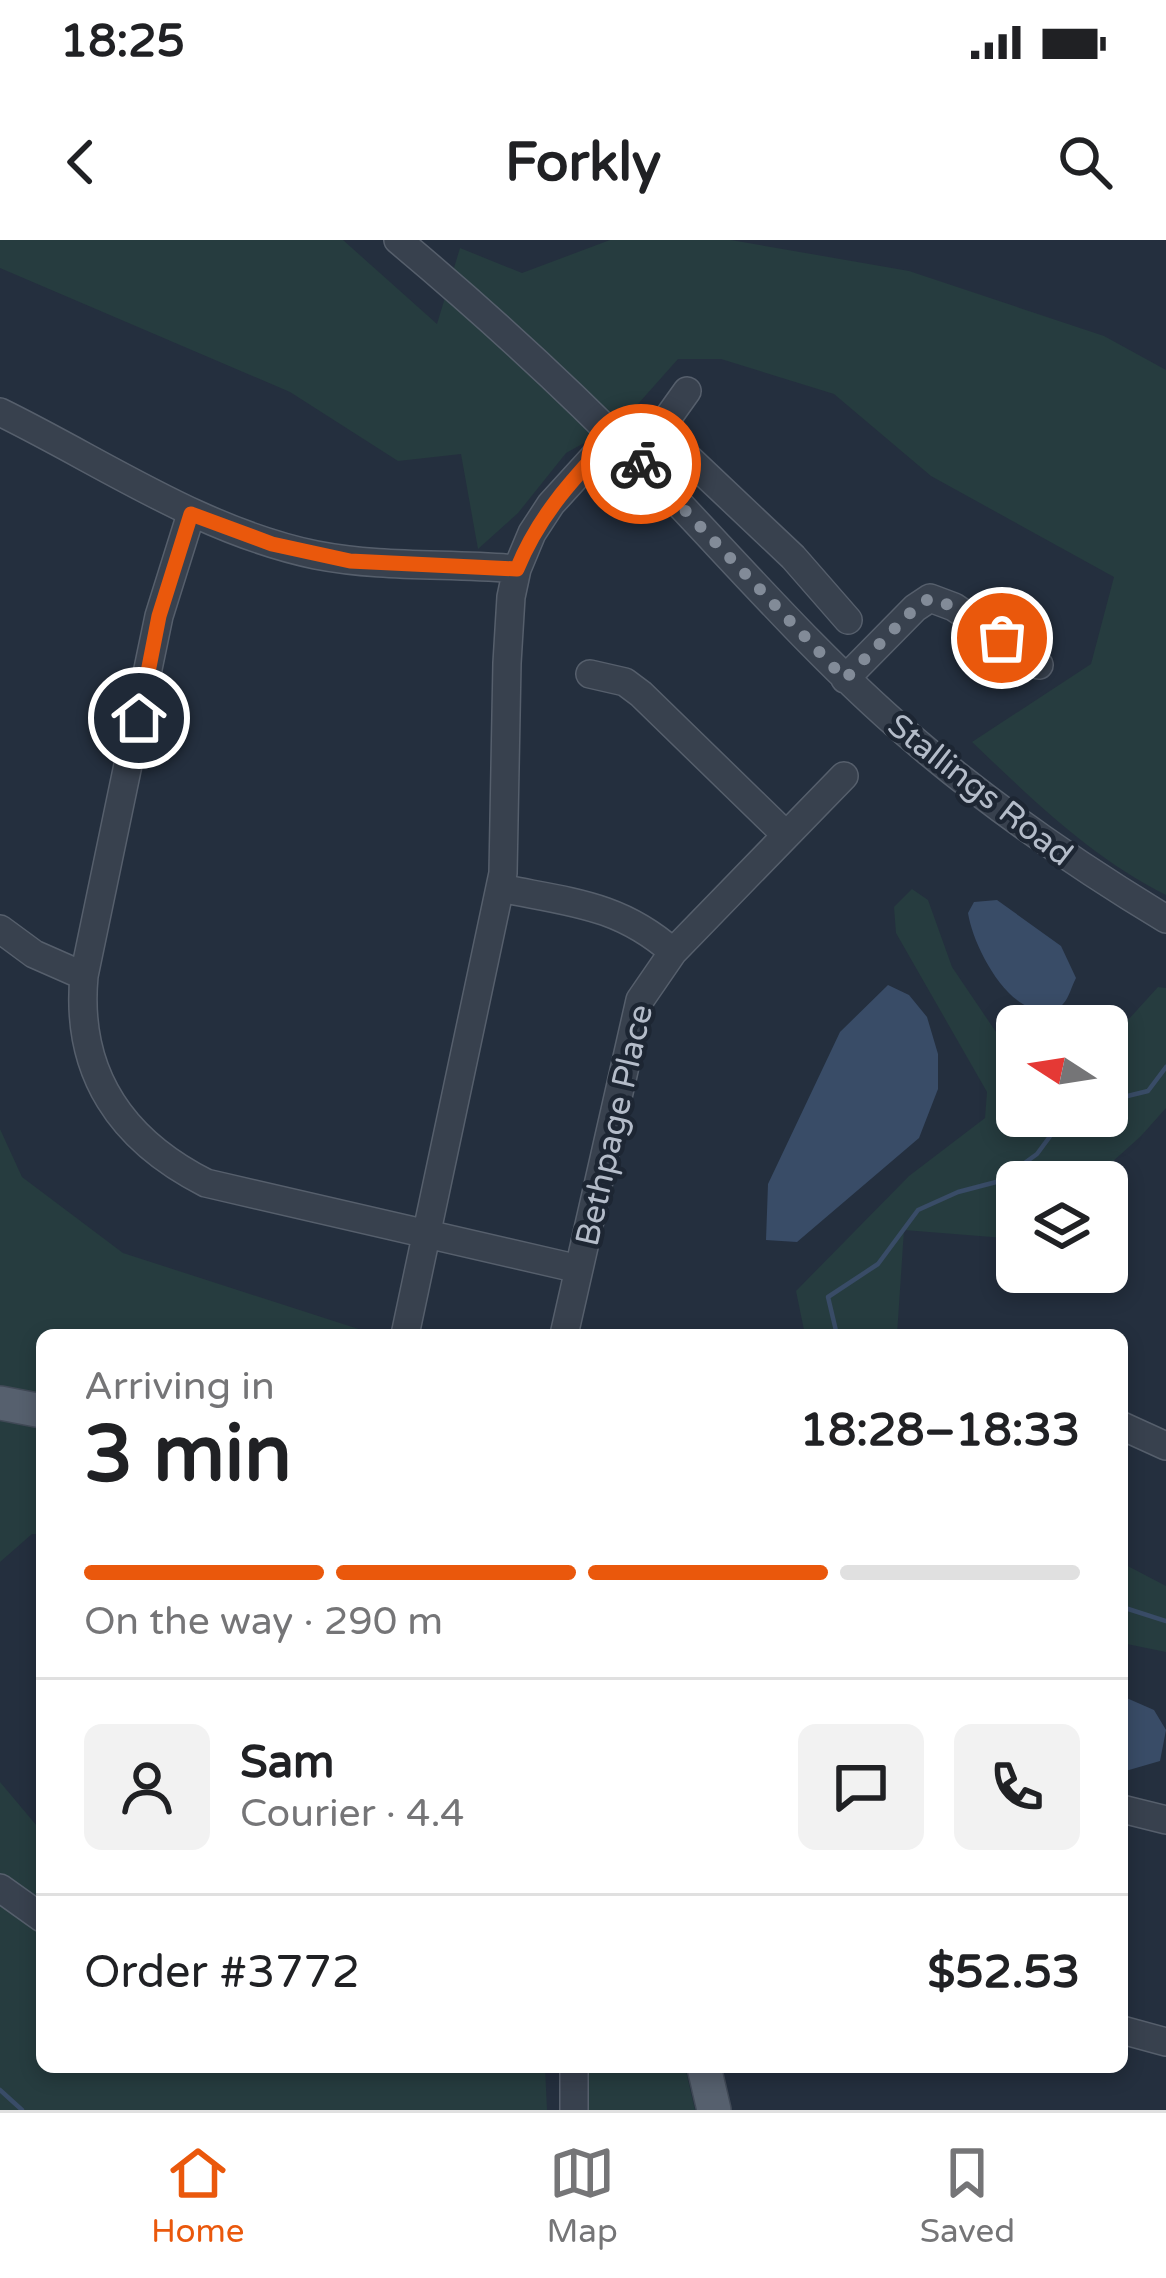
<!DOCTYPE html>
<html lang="en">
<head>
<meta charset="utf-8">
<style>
	:root { --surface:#fff; --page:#f2f2f2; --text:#202124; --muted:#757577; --line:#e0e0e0; --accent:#ea580c }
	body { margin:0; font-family:"Varela Round",sans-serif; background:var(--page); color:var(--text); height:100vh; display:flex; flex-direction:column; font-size:45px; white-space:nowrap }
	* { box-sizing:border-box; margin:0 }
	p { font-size:39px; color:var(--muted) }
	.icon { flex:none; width:66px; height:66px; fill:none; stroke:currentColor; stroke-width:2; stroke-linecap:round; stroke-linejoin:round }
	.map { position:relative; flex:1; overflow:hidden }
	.details { position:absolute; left:36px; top:1089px; width:1092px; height:744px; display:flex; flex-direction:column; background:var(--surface); border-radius:18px; box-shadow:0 6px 18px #0003 }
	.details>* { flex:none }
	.needle { width:78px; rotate:282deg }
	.controls { position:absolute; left:996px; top:765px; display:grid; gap:24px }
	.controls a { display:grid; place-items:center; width:132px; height:132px; border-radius:18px; background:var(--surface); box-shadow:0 6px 18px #0003; font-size:60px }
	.pin { position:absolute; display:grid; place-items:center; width:102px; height:102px; color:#fff; margin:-51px; border:6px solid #fff; border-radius:50%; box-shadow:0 3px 12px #0007 }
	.courier { position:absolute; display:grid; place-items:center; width:120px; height:120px; margin:-60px; border:9px solid #ea580c; border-radius:50%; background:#fff; color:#222; box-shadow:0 3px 15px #0007 }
	.summary em { font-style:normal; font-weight:700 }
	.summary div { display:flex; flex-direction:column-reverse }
	.summary { display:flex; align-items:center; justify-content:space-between; height:204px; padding:0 48px }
	h1 { font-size:78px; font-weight:700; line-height:90px }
	.bar { display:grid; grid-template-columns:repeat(4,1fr); gap:18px 12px; align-content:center; height:144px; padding:0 48px }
	.bar i { height:15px; border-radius:9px; background:var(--line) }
	.bar .selected { background:var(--accent) }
	.bar p { grid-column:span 4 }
	.line { display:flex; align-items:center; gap:30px; padding:0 48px; border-top:3px solid var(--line) }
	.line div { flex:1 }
	.round { display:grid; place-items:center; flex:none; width:126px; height:126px; border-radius:18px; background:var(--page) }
	.status { display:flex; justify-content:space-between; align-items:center; height:84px; padding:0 60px; background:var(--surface); direction:ltr }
	.status svg { height:33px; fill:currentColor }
	header { display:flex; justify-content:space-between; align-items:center; height:156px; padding:0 48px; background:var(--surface); font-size:54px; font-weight:700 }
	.tabs { display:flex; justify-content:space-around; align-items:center; height:168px; border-top:3px solid var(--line); background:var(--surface); font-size:33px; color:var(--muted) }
	.tabs a { display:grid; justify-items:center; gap:6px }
	.tabs .selected { color:var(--accent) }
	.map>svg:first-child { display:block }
	.green { fill:#263c3f }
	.water { fill:#394c67 }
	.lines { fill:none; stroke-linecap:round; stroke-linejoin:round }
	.stream { stroke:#394c67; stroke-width:4.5 }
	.minor-casing { stroke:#565f6c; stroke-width:30 }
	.major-casing { stroke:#414a57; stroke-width:36 }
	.minor { stroke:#38414e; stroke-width:27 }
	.major { stroke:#56606e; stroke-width:33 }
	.done { stroke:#828b98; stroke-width:12; stroke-dasharray:0 21.6 }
	.route { stroke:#ea580c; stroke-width:15 }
	.labels { text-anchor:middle; stroke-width:9; stroke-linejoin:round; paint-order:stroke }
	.street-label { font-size:33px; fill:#b4bcc9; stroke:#1d2633 }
</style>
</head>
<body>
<div class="status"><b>18:25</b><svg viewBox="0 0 49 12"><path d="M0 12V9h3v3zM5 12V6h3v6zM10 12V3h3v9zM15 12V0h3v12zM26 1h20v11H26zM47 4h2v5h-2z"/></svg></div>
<header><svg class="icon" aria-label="back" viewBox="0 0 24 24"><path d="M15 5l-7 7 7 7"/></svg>Forkly<svg class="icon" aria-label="search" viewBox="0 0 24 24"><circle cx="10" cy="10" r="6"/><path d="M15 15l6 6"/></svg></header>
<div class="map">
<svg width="1166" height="1870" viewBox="0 0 1166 1870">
	<rect width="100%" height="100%" fill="#242f3e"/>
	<path class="green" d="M0 0H343L437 84 460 8 522 33 610 0H731L909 31 1104 96 1166 130V655C1091 617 1033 560 972 502L1091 424 1114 337 931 236 834 154 721 119H678L622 182 566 213 518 273 478 309 461 214 398 221 290 152 0 28Z
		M912 649 928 660 952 727 1017 823V876H1107V803L1158 747 1166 748V868L1141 896 1090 942H1017V999L904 990 897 1095H805L796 1051 909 936 985 878 987 852 896 693 894 667Z
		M0 889 22 937 123 1013 377 1095H42V1294H32L0 1322Z
		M1122 1323 1166 1346V1412L1122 1403Z
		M0 1542 42 1592V1827H545L547 1870H0Z
		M588 1827H685L695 1870H588Z"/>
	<path class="water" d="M997 660 1061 706 1076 738C1072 745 1069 758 1063 764 1060 768 1051 770 1046 770 1008 774 973 706 968 673L974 662Z
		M888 745 909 755 927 777 938 814V849L919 898 797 1002 766 1000 768 944 840 792Z
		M1122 1456 1154 1470 1166 1490 1160 1521 1122 1532Z"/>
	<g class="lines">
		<path class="stream" d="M1107 861 1148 851 1166 827
			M837 1095 828 1057 878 1024 918 970 958 952 1000 941 1037 914 1065 876
			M1122 1367 1166 1381
			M0 1850 22 1870"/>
		<defs>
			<path id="minor" d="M398 0C484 72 567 148 645 228 732 318 813 413 907 494 988 564 1075 624 1166 679
				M687 151 662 186 666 197 793 317 848 380
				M0 172C104 223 201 291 316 315 383 328 449 323 517 329
				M191 274 159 376 84 736C75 833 121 900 206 943L579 1029
				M590 434 625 442 641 454 786 595
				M845 439 915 368 930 358 954 367 1039 425
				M500 648C568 662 619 664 673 712
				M0 689 34 714 84 736
				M405 1095 503 633 507 423 511 357 517 329 532 293 551 264 612 197
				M564 1095 640 760 673 712 844 536
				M1122 1186 1166 1206
				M1122 1569 1166 1580
				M0 1648 42 1678
				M1122 1790 1166 1802
				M574 1827V1870"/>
			<path id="major" d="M0 1163 42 1171
				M704 1827 714 1870"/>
		</defs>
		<use href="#minor" class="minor-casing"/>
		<use href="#major" class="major-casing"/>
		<use href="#minor" class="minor"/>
		<use href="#major" class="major"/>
	</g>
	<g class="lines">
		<path class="done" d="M641 224 845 439 915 368 930 358 954 367 1002 398"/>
		<path class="route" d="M139 478 159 376 191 274 272 304 350 321 517 329C539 275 573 239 612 197L641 224"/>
	</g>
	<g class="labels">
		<g class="street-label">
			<text transform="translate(981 549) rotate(38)" y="12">Stallings Road</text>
			<text transform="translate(613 885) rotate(-77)" y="12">Bethpage Place</text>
		</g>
	</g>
</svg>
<div class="controls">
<a><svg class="needle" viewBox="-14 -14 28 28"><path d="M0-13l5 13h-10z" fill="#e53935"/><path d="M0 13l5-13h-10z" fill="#757577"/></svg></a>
<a><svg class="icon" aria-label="layers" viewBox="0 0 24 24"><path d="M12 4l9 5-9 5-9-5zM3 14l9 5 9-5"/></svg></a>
</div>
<div class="pin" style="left:1002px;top:398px;background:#ea580c"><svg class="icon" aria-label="bag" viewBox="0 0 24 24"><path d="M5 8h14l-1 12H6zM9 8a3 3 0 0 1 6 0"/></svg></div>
<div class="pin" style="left:139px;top:478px;background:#1f2937"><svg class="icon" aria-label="home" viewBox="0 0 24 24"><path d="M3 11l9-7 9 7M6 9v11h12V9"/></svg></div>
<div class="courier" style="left:641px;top:224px"><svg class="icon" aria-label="bike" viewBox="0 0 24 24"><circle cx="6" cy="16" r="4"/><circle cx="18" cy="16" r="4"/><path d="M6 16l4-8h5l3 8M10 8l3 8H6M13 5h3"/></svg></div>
<section class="details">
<div class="summary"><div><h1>3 min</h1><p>Arriving in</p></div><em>18:28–18:33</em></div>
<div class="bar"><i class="selected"></i><i class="selected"></i><i class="selected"></i><i></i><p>On the way · 290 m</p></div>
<div class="line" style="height:216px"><a class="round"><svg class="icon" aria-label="person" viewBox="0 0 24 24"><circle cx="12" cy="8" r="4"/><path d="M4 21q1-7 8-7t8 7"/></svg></a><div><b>Sam</b><p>Courier · 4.4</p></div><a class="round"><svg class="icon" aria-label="chat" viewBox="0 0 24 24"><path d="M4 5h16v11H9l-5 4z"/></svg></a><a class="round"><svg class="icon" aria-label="phone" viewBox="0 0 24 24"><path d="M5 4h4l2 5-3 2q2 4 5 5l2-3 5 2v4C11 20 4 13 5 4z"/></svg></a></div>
<div class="line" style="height:156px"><div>Order #3772</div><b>$52.53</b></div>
</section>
</div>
<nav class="tabs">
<a class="selected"><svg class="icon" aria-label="home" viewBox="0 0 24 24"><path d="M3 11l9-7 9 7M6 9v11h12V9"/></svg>Home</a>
<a><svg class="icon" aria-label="map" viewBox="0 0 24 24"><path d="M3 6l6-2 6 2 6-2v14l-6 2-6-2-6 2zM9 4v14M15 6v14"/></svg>Map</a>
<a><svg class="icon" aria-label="saved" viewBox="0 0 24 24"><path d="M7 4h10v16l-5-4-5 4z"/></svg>Saved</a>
</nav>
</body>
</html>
